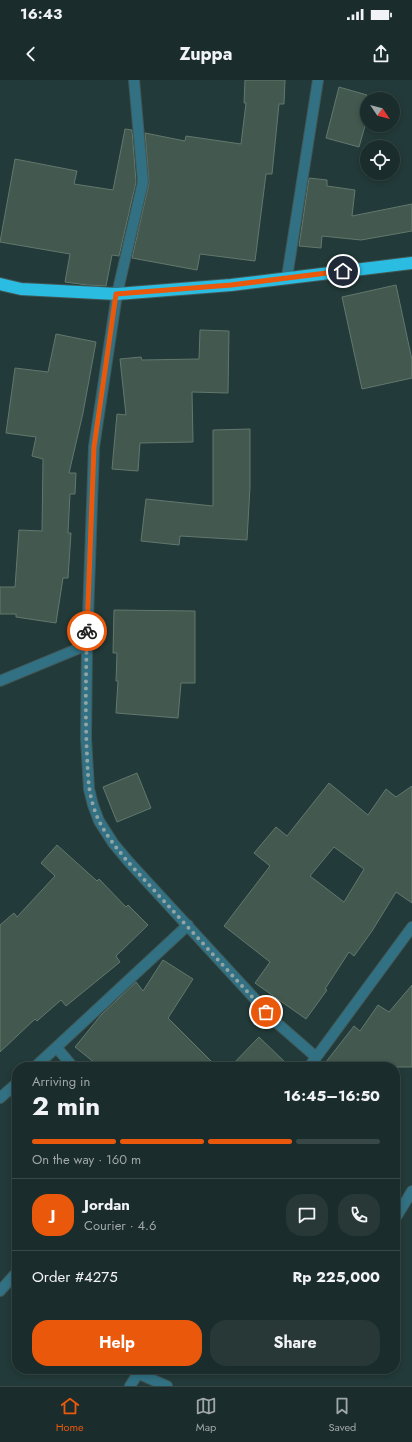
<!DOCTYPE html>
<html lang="en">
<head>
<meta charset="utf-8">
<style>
	:root { --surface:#1a2c2b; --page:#273837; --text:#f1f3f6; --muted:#9fa7a9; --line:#384847; --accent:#ea580c }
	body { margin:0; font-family:Jost,sans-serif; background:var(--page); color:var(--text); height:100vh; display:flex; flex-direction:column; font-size:15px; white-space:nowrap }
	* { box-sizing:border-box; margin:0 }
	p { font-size:13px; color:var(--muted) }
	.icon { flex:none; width:22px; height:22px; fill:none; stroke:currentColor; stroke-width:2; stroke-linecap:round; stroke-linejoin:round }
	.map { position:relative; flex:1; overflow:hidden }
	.panel { position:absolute; left:12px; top:982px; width:388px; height:312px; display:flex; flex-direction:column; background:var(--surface); border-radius:16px; box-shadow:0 2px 6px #0003,0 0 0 1px var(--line) }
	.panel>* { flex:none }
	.needle { width:26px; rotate:125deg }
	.buttons { position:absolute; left:360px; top:12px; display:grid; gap:8px }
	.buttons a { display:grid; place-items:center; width:40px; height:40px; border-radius:50%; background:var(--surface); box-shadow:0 2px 6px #0003,0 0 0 1px var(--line); font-size:20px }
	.pin { position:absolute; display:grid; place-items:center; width:34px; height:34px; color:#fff; margin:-17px; border:2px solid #fff; border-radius:50%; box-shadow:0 1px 4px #0007 }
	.courier { position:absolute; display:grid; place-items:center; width:40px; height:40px; margin:-20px; border:3px solid #ea580c; border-radius:50%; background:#fff; color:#222; box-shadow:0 1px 5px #0007 }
	.head em { font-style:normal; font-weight:700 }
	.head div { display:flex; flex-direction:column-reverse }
	.head { display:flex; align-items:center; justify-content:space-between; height:68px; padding:0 20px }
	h1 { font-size:26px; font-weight:700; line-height:30px }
	.bar { display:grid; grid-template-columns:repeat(4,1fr); gap:6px 4px; align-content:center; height:48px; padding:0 20px }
	.bar i { height:5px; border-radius:3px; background:var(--line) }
	.bar .current { background:var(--accent) }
	.bar p { grid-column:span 4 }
	.line { display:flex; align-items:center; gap:10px; padding:0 20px; border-top:1px solid var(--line) }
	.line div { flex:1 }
	.round { display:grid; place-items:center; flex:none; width:42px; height:42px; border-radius:16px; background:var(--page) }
	.action { display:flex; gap:8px; margin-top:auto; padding:8px 20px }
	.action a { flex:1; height:46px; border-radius:16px; background:var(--accent); color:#fff; font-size:16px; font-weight:700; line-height:46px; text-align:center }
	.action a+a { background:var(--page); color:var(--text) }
	.status { display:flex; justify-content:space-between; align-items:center; height:28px; padding:0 20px; background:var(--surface); direction:ltr }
	.status svg { height:11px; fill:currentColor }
	header { display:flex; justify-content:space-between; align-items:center; height:52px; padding:0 20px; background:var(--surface); font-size:18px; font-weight:700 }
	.tab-bar { display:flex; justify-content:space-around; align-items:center; height:56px; border-top:1px solid var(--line); background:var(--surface); font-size:11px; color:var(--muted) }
	.tab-bar a { display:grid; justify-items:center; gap:2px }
	.tab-bar .current { color:var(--accent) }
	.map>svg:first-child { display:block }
	.building { fill:#43584e; stroke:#62786d; fill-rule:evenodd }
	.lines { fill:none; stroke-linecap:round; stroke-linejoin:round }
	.street-casing { stroke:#415756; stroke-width:12 }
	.highway-casing { stroke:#415756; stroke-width:14 }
	.street { stroke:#317183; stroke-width:10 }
	.highway { stroke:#2bbce1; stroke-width:12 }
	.done { stroke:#92a4a3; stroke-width:4; stroke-dasharray:0 7.2 }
	.route { stroke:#ea580c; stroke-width:5 }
</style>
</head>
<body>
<div class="status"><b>16:43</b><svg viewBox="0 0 49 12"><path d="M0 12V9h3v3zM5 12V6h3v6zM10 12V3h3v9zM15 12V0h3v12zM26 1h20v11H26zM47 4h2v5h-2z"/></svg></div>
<header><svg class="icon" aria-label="back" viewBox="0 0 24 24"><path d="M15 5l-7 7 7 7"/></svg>Zuppa<svg class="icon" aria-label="share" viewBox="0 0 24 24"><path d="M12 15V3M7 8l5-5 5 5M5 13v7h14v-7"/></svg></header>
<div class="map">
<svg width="412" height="1306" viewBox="0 0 412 1306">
	<rect width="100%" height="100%" fill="#223a39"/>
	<path class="building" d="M245 0H285L284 24H279L272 94H266L255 181 200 174 197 190 132 178 149 103 145 53 185 61 186 56 241 64 246 23H244Z
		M339 7 367 15V39L359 67 326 58Z
		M125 49 132 50 136 102 119 176 112 175 106 206 87 205 65 202 70 174 0 162 15 79 77 91 74 104 113 110Z
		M309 98 327 100V106L355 110 352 136 412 124V151L361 160 322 156 321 168 299 166Z
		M396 205 412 280V298L362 309 342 217Z
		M200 250 229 251 228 313 192 312 193 362 140 363 138 391 112 389 117 334 126 335 120 279 141 277 142 280 199 279Z
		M56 254 96 262 83 333 69 393H76L75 414H70L68 453H71L68 498H63L56 543 16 537V534H0V507H15L19 450 42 451 43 379 32 376 36 357 6 353 15 288 48 292Z
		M250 349V407L247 460 180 456 179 465 141 461 146 419 213 426V350Z
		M114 530 195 531V603H181L178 638 116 633 118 601H116L117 573H113Z
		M137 693 151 728 117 742 103 707Z
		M329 703 368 735 386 709 396 717 412 706V823L396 812 372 851 354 876 349 872 325 909 327 910 306 939 255 903 270 882 224 846 270 786 254 773 276 747 287 756ZM334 767 364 789 344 822 310 796Z
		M57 765 97 801 99 799 126 827 128 825 148 845 116 876 120 882 66 926 61 920 37 941 35 939 0 972V845L14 833 17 837 55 796 41 783Z
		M163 880 193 899 168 938 217 987H100L75 967 101 935 136 902 143 911Z
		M412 905V987H322L354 946 360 951 378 925 389 932Z
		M259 957 290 987H230Z"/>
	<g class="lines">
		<defs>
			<path id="street" d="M134 0 143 102 117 214 94 367 87 565 86 658 89 709 93 725 99 741 113 763 128 781 277 943 316 977
				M287 197 318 0
				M0 601 87 565
				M57 968 73 987
				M35 987 188 845
				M309 987 412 847
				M0 1018 17 1003
				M395 1139 412 1111
				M0 1211 17 1192
				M139 1294 167 1306
				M130 1306 141 1289"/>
			<path id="highway" d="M0 204 21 209 117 214 231 205 412 183"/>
		</defs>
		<use href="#street" class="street-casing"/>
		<use href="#highway" class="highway-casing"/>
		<use href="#street" class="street"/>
		<use href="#highway" class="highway"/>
	</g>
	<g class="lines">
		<path class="done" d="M87 551C86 593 85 635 87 676 88 693 88 709 93 725 99 747 114 765 128 782L266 932"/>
		<path class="route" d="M87 551 94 367 116 214 231 205 343 191"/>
	</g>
</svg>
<div class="buttons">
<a><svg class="needle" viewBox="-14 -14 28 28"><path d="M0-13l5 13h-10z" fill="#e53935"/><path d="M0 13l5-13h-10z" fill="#9fa7a9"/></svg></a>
<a><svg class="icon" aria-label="locate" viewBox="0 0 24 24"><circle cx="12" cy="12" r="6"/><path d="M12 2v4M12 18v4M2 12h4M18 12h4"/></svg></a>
</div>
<div class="pin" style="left:266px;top:932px;background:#ea580c"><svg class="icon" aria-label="bag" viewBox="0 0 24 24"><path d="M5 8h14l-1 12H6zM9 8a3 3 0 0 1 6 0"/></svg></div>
<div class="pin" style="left:343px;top:191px;background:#1f2937"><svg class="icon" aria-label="home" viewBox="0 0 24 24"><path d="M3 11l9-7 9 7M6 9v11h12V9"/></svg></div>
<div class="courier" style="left:87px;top:551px"><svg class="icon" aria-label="bike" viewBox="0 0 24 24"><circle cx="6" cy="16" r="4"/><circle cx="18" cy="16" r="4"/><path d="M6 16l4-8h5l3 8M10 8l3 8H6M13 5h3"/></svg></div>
<section class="panel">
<div class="head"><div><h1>2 min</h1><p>Arriving in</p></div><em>16:45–16:50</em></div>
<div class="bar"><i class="current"></i><i class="current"></i><i class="current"></i><i></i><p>On the way · 160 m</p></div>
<div class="line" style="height:72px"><b class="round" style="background:var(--accent);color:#fff">J</b><div><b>Jordan</b><p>Courier · 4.6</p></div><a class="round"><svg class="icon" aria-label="chat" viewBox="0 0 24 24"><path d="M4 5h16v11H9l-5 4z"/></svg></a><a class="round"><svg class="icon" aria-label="phone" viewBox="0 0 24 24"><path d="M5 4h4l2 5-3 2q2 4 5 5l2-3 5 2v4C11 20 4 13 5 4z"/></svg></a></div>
<div class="line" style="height:52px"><div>Order #4275</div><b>Rp 225,000</b></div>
<div class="action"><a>Help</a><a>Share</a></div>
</section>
</div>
<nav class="tab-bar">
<a class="current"><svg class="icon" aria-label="home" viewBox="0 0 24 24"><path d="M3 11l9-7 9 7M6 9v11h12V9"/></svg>Home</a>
<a><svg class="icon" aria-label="map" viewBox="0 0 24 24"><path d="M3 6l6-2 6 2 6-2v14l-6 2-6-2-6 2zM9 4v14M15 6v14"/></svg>Map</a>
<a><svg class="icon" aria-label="saved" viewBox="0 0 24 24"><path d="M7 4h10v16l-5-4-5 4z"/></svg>Saved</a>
</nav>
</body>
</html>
